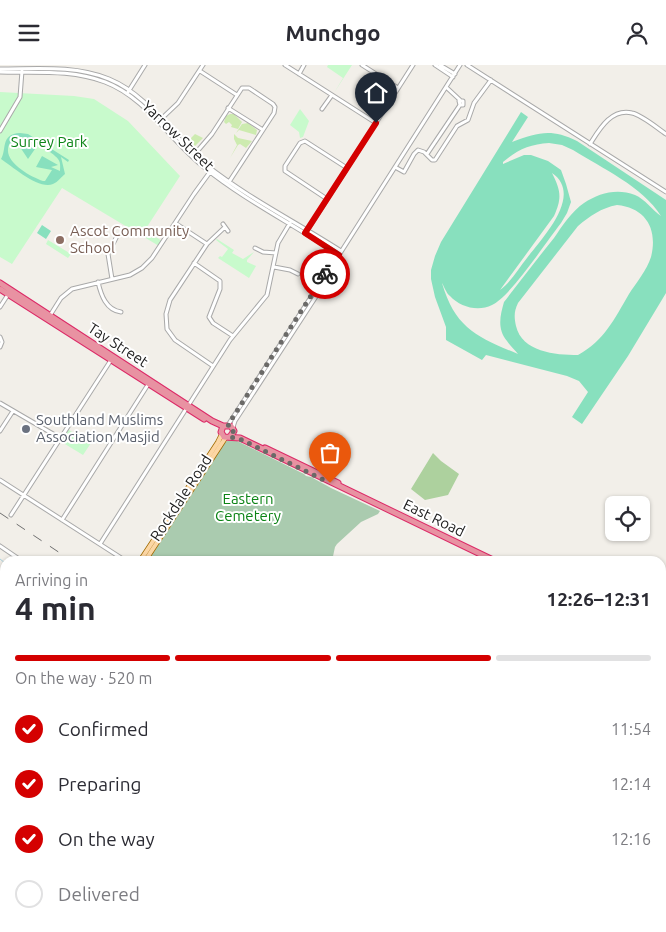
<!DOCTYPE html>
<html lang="en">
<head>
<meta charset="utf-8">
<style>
	:root { --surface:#fff; --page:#f7f7f7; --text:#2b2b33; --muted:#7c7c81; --line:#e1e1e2; --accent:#d40000 }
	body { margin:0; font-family:Ubuntu,sans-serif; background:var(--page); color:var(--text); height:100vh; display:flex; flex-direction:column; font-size:19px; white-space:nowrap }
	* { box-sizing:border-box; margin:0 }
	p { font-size:16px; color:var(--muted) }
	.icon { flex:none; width:28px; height:28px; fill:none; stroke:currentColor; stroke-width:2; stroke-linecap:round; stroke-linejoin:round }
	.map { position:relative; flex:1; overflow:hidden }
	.side { position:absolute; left:0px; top:491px; width:666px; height:376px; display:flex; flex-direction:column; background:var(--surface); border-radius:15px 15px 0 0; box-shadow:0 1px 4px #0004 }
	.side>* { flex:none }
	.tools { position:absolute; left:605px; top:431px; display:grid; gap:10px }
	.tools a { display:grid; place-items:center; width:45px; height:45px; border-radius:8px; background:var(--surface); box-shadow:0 1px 4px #0004; font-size:25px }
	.pin { position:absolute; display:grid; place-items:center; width:42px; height:42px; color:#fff; margin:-51px -21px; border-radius:50% 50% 50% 0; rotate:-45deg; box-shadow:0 0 5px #0007 }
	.pin .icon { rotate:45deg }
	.courier { position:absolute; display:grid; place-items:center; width:50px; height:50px; margin:-25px; border:4px solid #d40000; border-radius:50%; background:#fff; color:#222; box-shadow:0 1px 6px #0007 }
	.overview em { font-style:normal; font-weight:700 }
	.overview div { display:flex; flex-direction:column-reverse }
	.overview { display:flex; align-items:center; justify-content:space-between; height:85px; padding:0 15px }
	h1 { font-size:32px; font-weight:700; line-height:38px }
	.bar { display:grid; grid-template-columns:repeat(4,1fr); gap:8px 5px; align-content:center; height:60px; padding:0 15px }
	.bar i { height:6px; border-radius:4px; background:var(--line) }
	.bar .selected { background:var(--accent) }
	.bar p { grid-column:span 4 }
	ol { padding:0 15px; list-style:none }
	li { display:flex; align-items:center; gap:15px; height:55px }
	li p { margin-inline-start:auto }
	li .icon { padding:5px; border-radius:50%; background:var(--accent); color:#fff; stroke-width:4 }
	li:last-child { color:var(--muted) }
	li i { width:28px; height:28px; border:2px solid var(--line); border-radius:50% }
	header { display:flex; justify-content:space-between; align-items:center; height:65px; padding:0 15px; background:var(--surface); font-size:22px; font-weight:700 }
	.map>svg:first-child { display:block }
	.grass { fill:#cdebb0 }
	.forest { fill:#add19e }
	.cemetery { fill:#aacbaf }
	.park { fill:#c8facc }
	.pitch { fill:#88e0be; fill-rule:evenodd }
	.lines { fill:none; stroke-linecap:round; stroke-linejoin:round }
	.stream { stroke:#aad3df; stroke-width:1 }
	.minor-casing { stroke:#a9a9a9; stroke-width:5 }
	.major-casing { stroke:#a06b00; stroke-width:5.5 }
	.highway-casing { stroke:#dc2a67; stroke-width:7 }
	.minor { stroke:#fff; stroke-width:3 }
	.major { stroke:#fcd6a4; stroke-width:4 }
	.highway { stroke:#e892a2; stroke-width:5 }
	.rail { stroke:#707070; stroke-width:1; stroke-dasharray:10 10; stroke-linecap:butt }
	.done { stroke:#6b6a68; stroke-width:5; stroke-dasharray:0 9 }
	.route { stroke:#d40000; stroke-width:6 }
	.education-dot { fill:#8d6e63; stroke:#fff; stroke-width:2 }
	.worship-dot { fill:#6b7280; stroke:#fff; stroke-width:2 }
	.labels { text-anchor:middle; stroke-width:4; stroke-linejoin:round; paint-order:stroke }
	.street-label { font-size:15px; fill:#222; stroke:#fff }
	.park-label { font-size:15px; fill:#0c8416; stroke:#fff }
	.education-label { font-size:15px; fill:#785e54; stroke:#fff; text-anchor:start }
	.worship-label { font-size:15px; fill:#5b616d; stroke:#fff; text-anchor:start }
</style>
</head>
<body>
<header><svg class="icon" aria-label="menu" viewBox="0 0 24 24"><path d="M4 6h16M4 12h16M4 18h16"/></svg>Munchgo<svg class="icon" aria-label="person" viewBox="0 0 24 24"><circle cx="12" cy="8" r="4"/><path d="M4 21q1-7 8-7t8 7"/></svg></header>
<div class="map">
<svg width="666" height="867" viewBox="0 0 666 867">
	<rect width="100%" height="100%" fill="#f2efe9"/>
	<path class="grass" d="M230 49H234L242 57 238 64 231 62 232 60 229 57 226 59 224 57 226 51Z
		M248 58 257 65 256 70 239 65 236 68 242 59Z
		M195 69 203 73 193 83 187 77Z
		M234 69 238 73 252 76 246 83 240 79 238 80 230 93 237 80 234 74Z
		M0 625 5 629V700L0 708Z"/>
	<path class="forest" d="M433 388 441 396 459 409 448 430 425 435 411 424Z"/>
	<path class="cemetery" d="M228 375H235L304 409 306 411 311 412 331 423 380 446 378 449 361 457 337 479 335 482 332 496H148L223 380Z"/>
	<path class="park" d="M328 0H352L334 28 343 13 327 2Z
		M0 27 74 31 94 34 128 56 180 111 145 165 162 176 159 181 62 123 12 199 0 192Z
		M300 44 309 56 303 72 300 73 299 67 290 60Z
		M217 174 234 185 232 188 243 194 254 187 247 195V197L256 201 249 213 218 193 220 191 222 192 228 184 216 175Z
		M48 175 71 189 68 193 46 179Z
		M67 364 91 378 83 390 60 376Z"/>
	<path class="pitch" d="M521 47 528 52 512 77C538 68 550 63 577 76L666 135V228L628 291 582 359 572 352 588 327 579 316 567 311 486 290 482 295 446 275V262L435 232 431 214V205L435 191 441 177ZM549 78 562 80 573 85C603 104 642 121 661 151 652 145 645 134 635 130 617 123 599 128 584 138 572 146 562 161 554 173 537 194 521 215 504 237 500 251 497 264 507 276 510 281 515 285 518 289 477 272 455 263 442 218 444 221 446 228 450 231 460 242 478 247 492 240 511 231 546 177 561 158L567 148 571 137 566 119 561 105 548 96 531 90H524L503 99V97C517 85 530 79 549 78ZM552 108C584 130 542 173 527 193 519 203 510 218 500 225L554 151C562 133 561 126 552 108ZM617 140C646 143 658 164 651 192 647 205 636 218 629 229 615 253 604 276 578 290 555 290 522 287 516 261 514 252 514 246 518 238L578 161C590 151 601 143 617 140Z
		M20 68 28 69 69 95 68 97 61 92 65 109C62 111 58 117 53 119 39 125 13 102 1 94 7 85 0 69 20 68ZM22 72C30 74 53 87 58 94 61 98 60 102 60 106L51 102 58 100 42 91 36 102 52 105 45 116H43C29 111 0 95 10 78L15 81 16 80 11 76 15 73Z
		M16 76V75L35 84 28 94Z
		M42 160 51 166 46 174 37 168Z
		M5 642V691L0 688V649Z"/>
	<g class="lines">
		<path class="stream" d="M0 494 5 498
			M393 862 397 867"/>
		<defs>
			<path id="minor" d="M285 0 376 58
				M362 0 398 23
				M435 0 453 12
				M440 0 455 9
				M467 0 666 127
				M0 4C37 4 74 0 109 14 150 31 173 73 206 100 248 133 296 157 341 186
				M200 6 237 30
				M0 7C35 8 71 4 105 17 147 33 170 76 205 103 246 136 295 160 339 190
				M299 9 304 0
				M446 22 460 35
				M128 27 145 0
				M228 43 263 65
				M322 44 332 30
				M159 56 178 38 203 0
				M0 66 20 32 22 6
				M590 79C599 65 611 43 632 48 642 50 657 63 666 69
				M427 89 460 40 459 36H463V40H460
				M194 90 212 69 242 23H249L273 39 275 42 274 48 229 117
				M395 102 404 107 414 89 418 85 424 87 432 95H435L457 61 468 55 474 38 491 15
				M327 134 285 106V101L300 78 305 76 347 103
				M175 158 207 179
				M223 159 228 166
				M307 166 413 0
				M255 183 263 187 276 188
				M194 198 220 216V224L209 252 213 258 233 271
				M274 202 290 205 298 209
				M112 214 108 189 116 173
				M98 217C101 230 106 245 121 247
				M0 242 9 228
				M49 252 61 233 72 224 130 210 142 203 152 193 194 129 210 107
				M0 272 2 277 0 282
				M213 301 175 275 167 264 166 249 170 235 207 179 225 162
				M0 338 60 373
				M228 360 333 198
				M233 362 235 356 319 227 339 190 460 0
				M0 366 13 346
				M0 415 126 496
				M11 450 111 295
				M62 455 149 318
				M100 479 230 275 267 230 278 178 290 158
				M0 481 22 496
				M0 620 5 623
				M661 796 666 799"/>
			<path id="major" d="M140 496 218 377 222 369
				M145 496 226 372
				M0 715 5 708
				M0 843 5 846
				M31 862 38 867"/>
			<path id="highway" d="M0 218 212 356 223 361H231L234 366 230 372
				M0 224 204 354
				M223 361 221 367 224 372 240 373 495 496
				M265 383 338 418
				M661 601 666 605"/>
		</defs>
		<use href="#minor" class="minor-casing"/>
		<use href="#major" class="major-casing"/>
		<use href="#highway" class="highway-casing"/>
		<use href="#minor" class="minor"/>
		<use href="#major" class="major"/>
		<use href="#highway" class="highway"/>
		<path class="rail" d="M0 448 72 496
			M661 633 666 634"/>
	</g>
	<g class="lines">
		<path class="done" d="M325 209 228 360 234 365 230 372 240 374 330 418"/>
		<path class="route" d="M325 209 339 190 305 168 376 58"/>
	</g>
	<circle class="education-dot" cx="60" cy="175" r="5"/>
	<circle class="worship-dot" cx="26" cy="364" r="5"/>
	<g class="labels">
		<g class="street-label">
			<text transform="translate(178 71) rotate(44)" y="5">Yarrow Street</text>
			<text transform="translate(118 280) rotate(33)" y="5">Tay Street</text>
			<text transform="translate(181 433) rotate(-57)" y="5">Rockdale Road</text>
			<text transform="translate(434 453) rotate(26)" y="5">East Road</text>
		</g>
		<g class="park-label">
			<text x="49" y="82">Surrey Park</text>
			<text x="248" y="439">Eastern<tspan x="248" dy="17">Cemetery</tspan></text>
		</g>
		<g class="education-label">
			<text x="70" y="171">Ascot Community<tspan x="70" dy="17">School</tspan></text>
		</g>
		<g class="worship-label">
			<text x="36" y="360">Southland Muslims<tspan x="36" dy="17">Association Masjid</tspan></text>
		</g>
	</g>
</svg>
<div class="tools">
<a><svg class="icon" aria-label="locate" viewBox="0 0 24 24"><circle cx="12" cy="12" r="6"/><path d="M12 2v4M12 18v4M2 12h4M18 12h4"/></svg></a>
</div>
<div class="pin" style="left:330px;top:418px;background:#ea580c"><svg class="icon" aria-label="bag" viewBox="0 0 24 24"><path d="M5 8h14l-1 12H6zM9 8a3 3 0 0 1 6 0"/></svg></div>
<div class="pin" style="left:376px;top:58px;background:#1f2937"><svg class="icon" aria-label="home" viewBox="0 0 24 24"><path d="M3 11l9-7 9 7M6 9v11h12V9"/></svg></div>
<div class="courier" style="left:325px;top:209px"><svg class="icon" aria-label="bike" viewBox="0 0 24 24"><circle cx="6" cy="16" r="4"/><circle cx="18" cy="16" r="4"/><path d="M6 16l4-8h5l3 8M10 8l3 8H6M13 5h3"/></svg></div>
<section class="side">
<div class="overview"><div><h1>4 min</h1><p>Arriving in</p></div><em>12:26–12:31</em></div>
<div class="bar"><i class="selected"></i><i class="selected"></i><i class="selected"></i><i></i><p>On the way · 520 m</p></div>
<ol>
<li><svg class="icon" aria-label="check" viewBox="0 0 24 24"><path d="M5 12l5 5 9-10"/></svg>Confirmed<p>11:54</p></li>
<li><svg class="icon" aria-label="check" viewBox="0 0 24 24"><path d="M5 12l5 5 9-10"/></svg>Preparing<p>12:14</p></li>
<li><svg class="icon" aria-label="check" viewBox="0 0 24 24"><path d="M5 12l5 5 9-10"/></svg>On the way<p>12:16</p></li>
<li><i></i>Delivered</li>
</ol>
</section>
</div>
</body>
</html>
